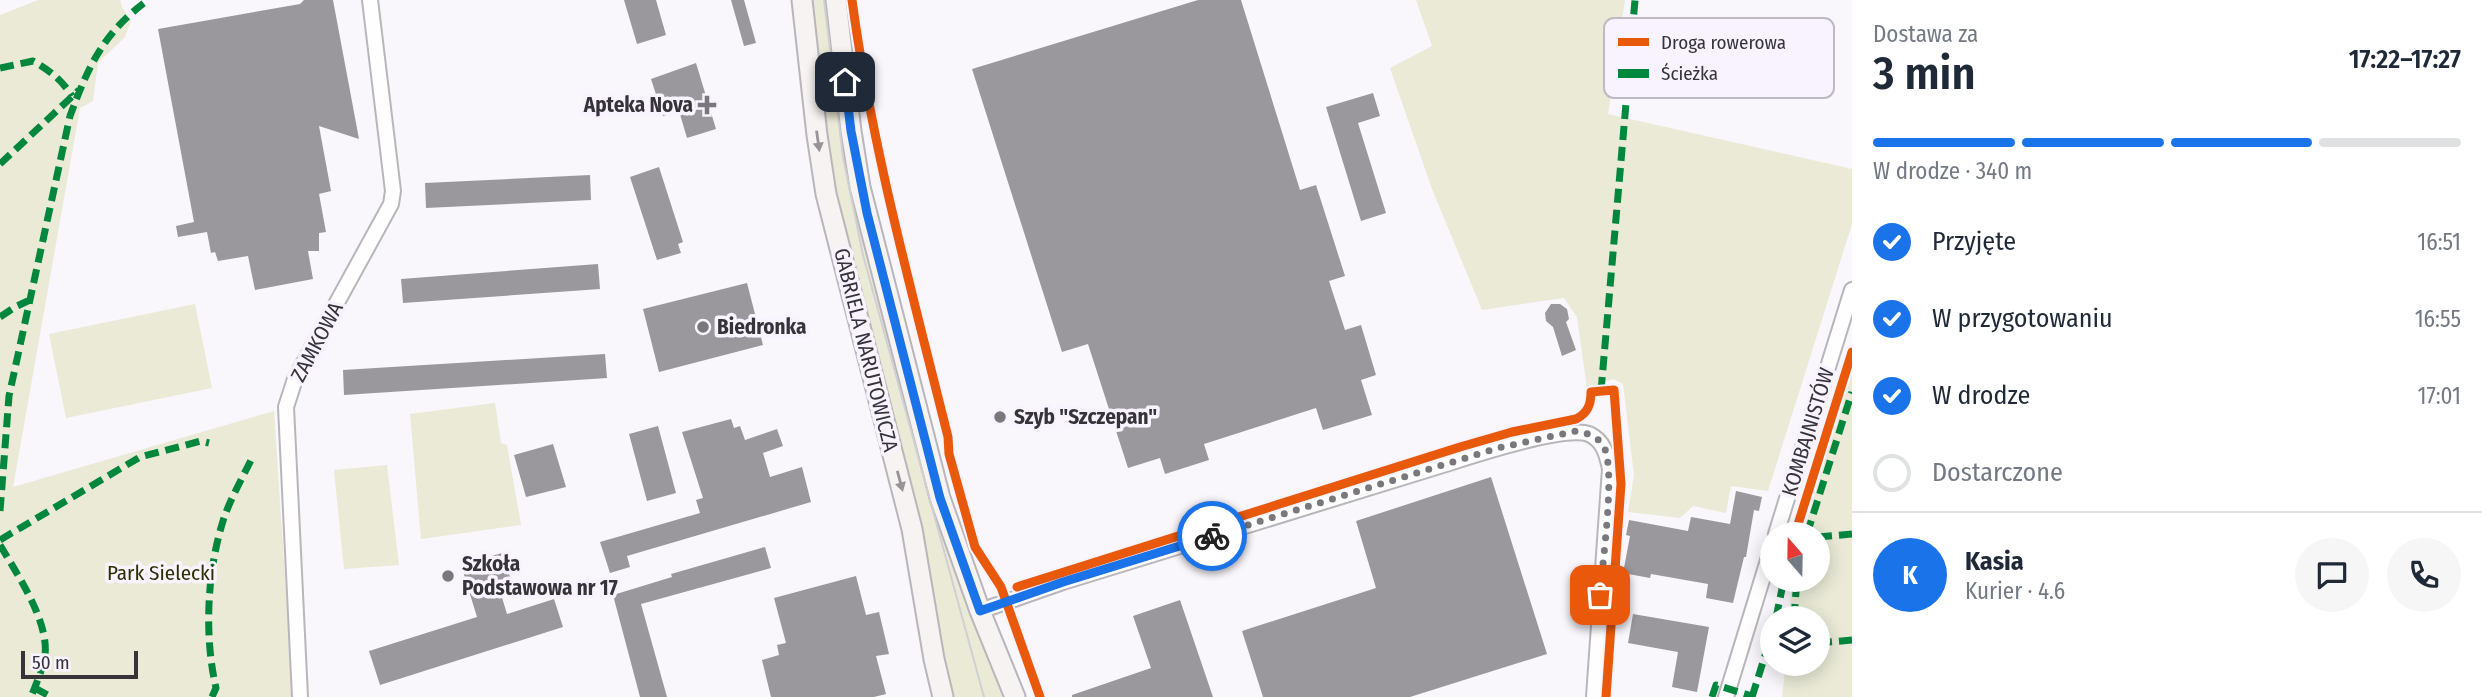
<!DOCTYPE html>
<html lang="pl">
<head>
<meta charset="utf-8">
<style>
	:root { --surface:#fff; --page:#f6f6f7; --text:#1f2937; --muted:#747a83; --line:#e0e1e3; --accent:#1a73e8 }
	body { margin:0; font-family:"Fira Sans Condensed",sans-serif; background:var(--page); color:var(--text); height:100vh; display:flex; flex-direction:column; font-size:26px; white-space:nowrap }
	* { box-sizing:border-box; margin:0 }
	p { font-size:23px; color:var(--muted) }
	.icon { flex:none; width:38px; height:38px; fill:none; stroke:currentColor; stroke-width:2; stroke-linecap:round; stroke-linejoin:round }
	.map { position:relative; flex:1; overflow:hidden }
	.details { display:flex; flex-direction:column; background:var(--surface); width:630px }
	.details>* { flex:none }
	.needle { width:46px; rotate:340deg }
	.controls { position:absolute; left:1760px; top:522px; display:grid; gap:14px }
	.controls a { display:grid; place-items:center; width:70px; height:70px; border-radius:50%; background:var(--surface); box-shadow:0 4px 18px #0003; font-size:35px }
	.scale { position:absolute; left:21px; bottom:18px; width:117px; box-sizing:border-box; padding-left:7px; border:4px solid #363439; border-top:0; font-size:19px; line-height:24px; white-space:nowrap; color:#363439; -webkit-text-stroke:5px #f8f3ff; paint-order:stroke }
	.pin { position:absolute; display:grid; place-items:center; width:60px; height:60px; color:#fff; margin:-30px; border-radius:14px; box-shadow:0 4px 10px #0006 }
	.courier { position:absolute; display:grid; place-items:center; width:70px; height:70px; margin:-35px; border:5px solid #1a73e8; border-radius:50%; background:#fff; color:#222; box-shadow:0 2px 9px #0007 }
	.head em { font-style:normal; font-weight:600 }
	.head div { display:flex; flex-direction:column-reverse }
	.head { display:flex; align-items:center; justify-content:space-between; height:119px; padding:0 21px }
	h1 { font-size:46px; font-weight:600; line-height:52px }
	.bar { display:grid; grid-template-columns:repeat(4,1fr); gap:10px 7px; align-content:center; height:84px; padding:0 21px }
	.bar i { height:9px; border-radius:5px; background:var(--line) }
	.bar .current { background:var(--accent) }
	.bar p { grid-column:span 4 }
	.line { display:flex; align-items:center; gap:18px; padding:0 21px; border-top:2px solid var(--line) }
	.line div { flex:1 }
	.round { display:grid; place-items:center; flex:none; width:74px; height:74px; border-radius:37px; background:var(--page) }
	ol { padding:0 21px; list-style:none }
	li { display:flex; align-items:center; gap:21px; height:77px }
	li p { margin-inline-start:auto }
	li .icon { padding:7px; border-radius:50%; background:var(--accent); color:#fff; stroke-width:4 }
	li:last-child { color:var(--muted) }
	li i { width:38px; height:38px; border:4px solid var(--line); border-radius:50% }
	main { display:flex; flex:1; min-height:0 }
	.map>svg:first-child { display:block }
	.green { fill:#eaead7 }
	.building { fill:#9b989d }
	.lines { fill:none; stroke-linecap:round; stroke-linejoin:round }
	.street-casing { stroke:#b8b6bb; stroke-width:18 }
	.secondary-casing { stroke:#b8b6bb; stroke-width:23 }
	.street { stroke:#fefeff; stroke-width:14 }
	.secondary { stroke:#f6f3f2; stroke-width:19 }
	.tram { stroke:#d0d0d2; stroke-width:2 }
	.quiet { stroke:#00873e; stroke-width:7; stroke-dasharray:14 7; stroke-linecap:butt }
	.cycleway-casing { stroke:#f8f3ff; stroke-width:13 }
	.cycleway { stroke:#e8590c; stroke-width:9 }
	.oneway { fill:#969496 }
	.done { stroke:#7a787d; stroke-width:7; stroke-dasharray:0 12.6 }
	.route { stroke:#1a73e8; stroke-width:9 }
	.poi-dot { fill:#7a787d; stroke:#f8f3ff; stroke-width:2.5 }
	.labels { text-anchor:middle; stroke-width:7; stroke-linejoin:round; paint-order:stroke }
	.poi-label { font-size:21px; font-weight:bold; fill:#363439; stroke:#f8f3ff; text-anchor:start }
	.street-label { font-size:21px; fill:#363439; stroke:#f8f3ff }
	.park-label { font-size:21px; fill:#2d2e01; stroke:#f8f3ff }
	.key { fill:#f8f3ff; stroke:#bebac4; stroke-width:2 }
	.key-label { font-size:19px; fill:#363439 }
</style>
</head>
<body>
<main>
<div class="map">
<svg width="1852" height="697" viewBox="0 0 1852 697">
	<rect width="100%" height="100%" fill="#f9f6fc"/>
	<path class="green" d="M38 0H120L122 7 131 20 125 37 98 63 93 101 80 108 13 487 274 411 293 697H0V15Z
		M811 0H828L841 120 859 221 939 523 1007 697H953L936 613 836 198 826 134Z
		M1416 0H1625L1608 114 1852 169V224L1768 491 1731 486 1726 513 1693 506 1680 518 1628 512 1634 475 1623 384 1613 379 1587 389 1577 317 1564 298 1482 310 1432 189 1390 68 1432 46Z
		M195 304 212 388 66 418 49 334Z
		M1852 367V697H1782L1786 663H1818V618H1789L1792 579H1818V534H1803Z
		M495 403 501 443 507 445 521 525 421 539 410 414Z
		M387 465 399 565 344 569 334 470Z"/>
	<path class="building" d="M304 0H333L359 139 319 126 331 191 319 194 326 232 319 233V251H308L313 279 255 290 248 256 218 261 215 252 211 253 207 232 178 237 176 226 194 222 158 29 300 4Z
		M624 0H656L666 35 637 44Z
		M731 0H744L756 43 744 46Z
		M1198 0H1241L1300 190 1316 185 1345 276 1329 281 1345 330 1361 325 1376 375 1361 380 1372 415 1323 430 1316 408 1204 444 1209 460 1165 474 1160 458 1128 468 1088 344 1062 352 972 69Z
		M696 63 716 129 687 138 679 111 663 116 651 79Z
		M1373 93 1380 116 1358 123 1386 213 1361 221 1326 107Z
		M659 167 683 242 678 244 681 253 657 260 630 177Z
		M590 175 591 200 426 208 425 183Z
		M598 264 600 289 403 303 401 279Z
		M747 283 763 345 659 372 643 309Z
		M1551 304H1560L1567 309 1569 319 1566 322 1576 350 1562 356 1553 327 1546 321 1545 313Z
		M605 354 607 378 344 395 343 370Z
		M731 419 734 428 740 426 745 440 777 429 783 446 763 453 770 477 802 467 811 502 627 556 630 567 610 573 600 542 700 513 696 500 703 498 682 432Z
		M658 426 676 493 647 501 629 434Z
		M553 444 566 487 526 497 514 455Z
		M1491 477 1547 654 1410 697H1263L1242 631 1376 588 1356 521Z
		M1736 491 1762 497 1759 511 1754 510 1746 557H1744L1733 603 1706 598 1708 584 1651 574 1650 578 1623 573 1630 536 1626 535 1629 520 1688 531 1691 517 1730 524Z
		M765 547 771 568 641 604 667 697H640L613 595 672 577 671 574Z
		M502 553 510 577 497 581 507 614 554 599 563 627 380 685 369 651 477 617 461 565Z
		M856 576 866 615 879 612 889 654 876 656 886 694 874 697H771L762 660 779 655 777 645 786 643 774 598Z
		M1180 600 1213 697H1072V695L1151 668 1133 616Z
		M1633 614 1709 627 1697 692 1672 687 1678 652 1628 643Z"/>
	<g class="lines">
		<defs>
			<path id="street" d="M1776 534 1852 290
				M980 611 1063 582 1446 464C1474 455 1564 425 1589 434 1604 441 1607 455 1610 469L1594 697
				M300 697 286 407 295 379 391 204 393 191 370 0
				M1726 697 1773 544"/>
			<path id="secondary" d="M802 0 817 135 826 194 912 529 934 659 943 697
				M836 0 851 131 860 187 940 498 980 611 1015 697"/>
		</defs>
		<use href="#street" class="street-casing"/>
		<use href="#secondary" class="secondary-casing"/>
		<use href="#street" class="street"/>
		<use href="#secondary" class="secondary"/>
		<path class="tram" d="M824 0 843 157 863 255 984 697"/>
		<path class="quiet" d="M0 68 33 61C49 70 62 80 72 96
			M0 164 79 90
			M0 317 15 307 32 299
			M1601 391 1635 0
			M0 511 9 396 70 116C89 65 103 33 148 0
			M1807 534 1852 392
			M1818 537 1852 534
			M0 540 140 457 201 441 209 443
			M0 545C17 574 49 621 45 655 43 669 36 684 31 697
			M1776 618 1784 579
			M1794 618 1797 579
			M1818 643 1852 640
			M35 688 51 697
			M212 697 216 688C204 636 207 572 223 521 230 499 243 477 253 456
			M1712 697 1716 685 1752 696
			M1752 697 1773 630"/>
		<defs>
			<path id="cycleway" d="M852 0C872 148 912 292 948 437L949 454 975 547 1001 587 1040 697
				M1795 534 1852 352
				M1017 587 1460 447 1512 432 1576 419C1588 413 1591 404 1591 392L1614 390 1621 484 1606 697"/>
		</defs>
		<use href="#cycleway" class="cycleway-casing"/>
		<use href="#cycleway" class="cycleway"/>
	</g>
	<defs><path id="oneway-solid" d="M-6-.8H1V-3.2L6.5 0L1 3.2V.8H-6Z" transform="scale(1.75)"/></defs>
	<g class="oneway">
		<use href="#oneway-solid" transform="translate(818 141) rotate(82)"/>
		<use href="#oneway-solid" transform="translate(900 481) rotate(75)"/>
	</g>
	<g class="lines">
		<path class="done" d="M1212 536 1498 448 1576 431C1587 433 1598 436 1604 447 1616 469 1602 565 1600 595"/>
		<path class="route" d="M845 82 851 131 867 213 940 498 980 611 1063 582 1212 536"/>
	</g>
	<g class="poi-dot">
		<path d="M703.5 94.5h7v7h7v7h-7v7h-7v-7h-7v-7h7z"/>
		<circle cx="703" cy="327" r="7"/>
		<circle cx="1000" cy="417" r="7"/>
		<circle cx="448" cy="576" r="7"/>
	</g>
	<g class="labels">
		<g class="poi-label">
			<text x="693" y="112" text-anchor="end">Apteka Nova</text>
			<text x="717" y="334">Biedronka</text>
			<text x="1014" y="424">Szyb "Szczepan"</text>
			<text x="462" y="571">Szkoła<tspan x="462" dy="24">Podstawowa nr 17</tspan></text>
		</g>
		<g class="street-label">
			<text transform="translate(317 342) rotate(-62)" y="7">ZAMKOWA</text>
			<text transform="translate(866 350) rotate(76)" y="7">GABRIELA NARUTOWICZA</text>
			<text transform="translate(1808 432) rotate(-73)" y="7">KOMBAJNISTÓW</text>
		</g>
		<g class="park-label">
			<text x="161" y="580">Park Sielecki</text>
		</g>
	</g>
	<rect x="1604" y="18" width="230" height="80" rx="10" class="key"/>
	<rect x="1618" y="38" width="31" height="8" fill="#e8590c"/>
	<rect x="1618" y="69" width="31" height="9" fill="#00873e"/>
	<g class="key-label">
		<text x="1661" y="49">Droga rowerowa</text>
		<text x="1661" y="80">Ścieżka</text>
	</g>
</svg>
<div class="controls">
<a><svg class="needle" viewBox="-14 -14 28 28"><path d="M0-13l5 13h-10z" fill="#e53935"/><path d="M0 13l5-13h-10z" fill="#747a83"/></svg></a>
<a><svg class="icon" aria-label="layers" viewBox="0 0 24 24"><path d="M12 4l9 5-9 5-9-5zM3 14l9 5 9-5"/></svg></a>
</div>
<div class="scale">50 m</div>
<div class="pin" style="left:1600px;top:595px;background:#ea580c"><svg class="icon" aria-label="bag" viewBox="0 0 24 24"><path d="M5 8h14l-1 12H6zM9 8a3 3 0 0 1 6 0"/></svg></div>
<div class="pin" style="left:845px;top:82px;background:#1f2937"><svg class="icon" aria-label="home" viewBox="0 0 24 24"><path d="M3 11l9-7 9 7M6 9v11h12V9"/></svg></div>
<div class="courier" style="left:1212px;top:536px"><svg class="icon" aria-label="bike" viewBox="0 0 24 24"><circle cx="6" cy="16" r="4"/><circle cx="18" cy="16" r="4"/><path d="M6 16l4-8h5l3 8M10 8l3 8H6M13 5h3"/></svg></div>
</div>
<section class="details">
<div class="head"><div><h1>3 min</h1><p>Dostawa za</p></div><em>17:22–17:27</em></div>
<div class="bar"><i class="current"></i><i class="current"></i><i class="current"></i><i></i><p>W drodze · 340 m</p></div>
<ol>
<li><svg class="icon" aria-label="check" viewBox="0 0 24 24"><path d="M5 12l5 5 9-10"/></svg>Przyjęte<p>16:51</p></li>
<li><svg class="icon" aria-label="check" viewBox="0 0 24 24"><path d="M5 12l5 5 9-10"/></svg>W przygotowaniu<p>16:55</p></li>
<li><svg class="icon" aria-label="check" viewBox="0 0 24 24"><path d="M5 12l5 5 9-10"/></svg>W drodze<p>17:01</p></li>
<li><i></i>Dostarczone</li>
</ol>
<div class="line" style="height:126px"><b class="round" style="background:var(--accent);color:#fff">K</b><div><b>Kasia</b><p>Kurier · 4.6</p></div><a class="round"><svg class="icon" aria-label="chat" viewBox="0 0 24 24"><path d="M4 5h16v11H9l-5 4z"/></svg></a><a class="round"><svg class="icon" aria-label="phone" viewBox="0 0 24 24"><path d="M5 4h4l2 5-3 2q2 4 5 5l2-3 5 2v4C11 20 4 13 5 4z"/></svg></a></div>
</section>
</main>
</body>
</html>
